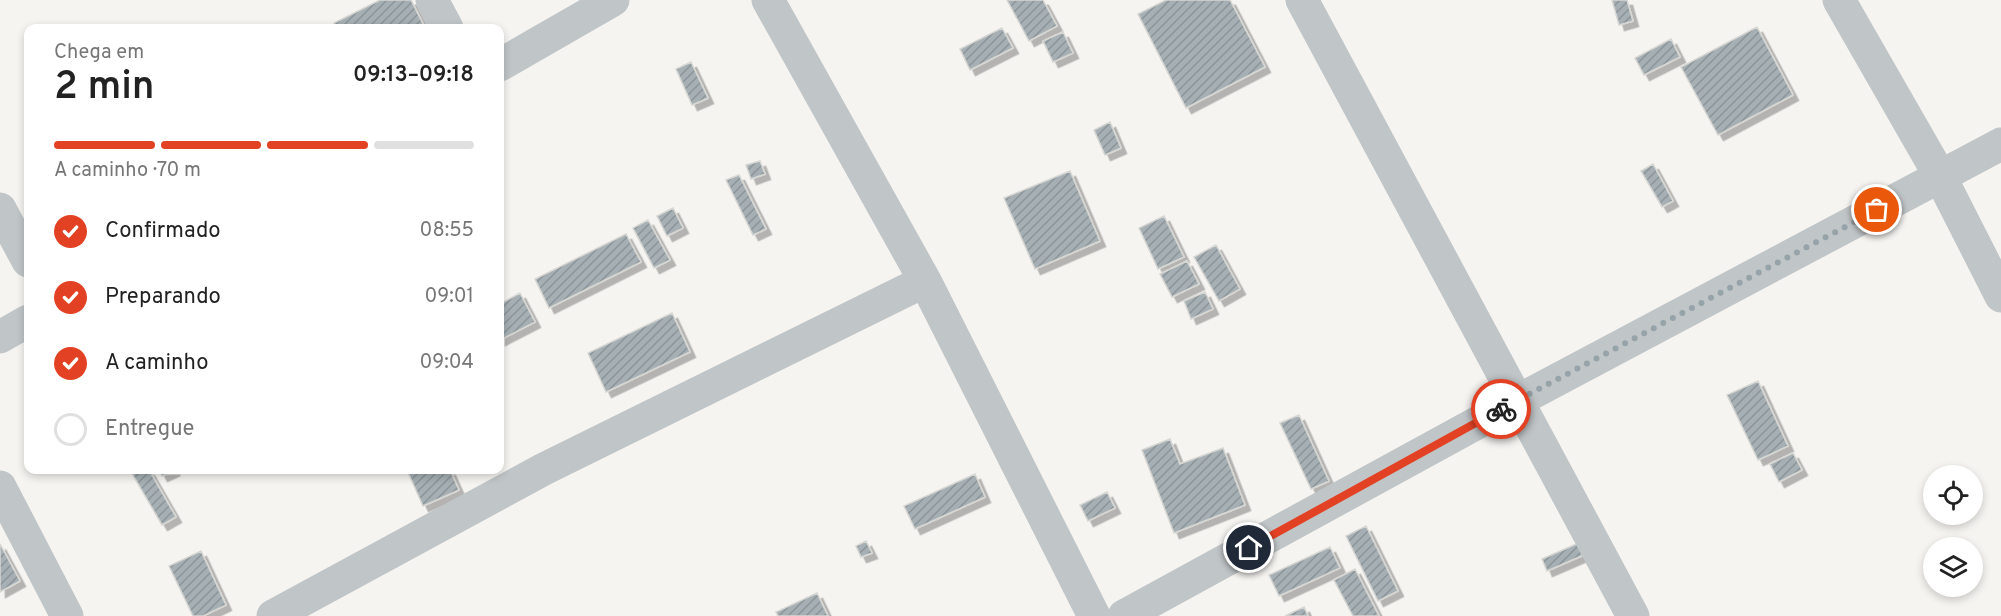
<!DOCTYPE html>
<html lang="pt">
<head>
<meta charset="utf-8">
<style>
	:root { --surface:#fff; --page:#f6f6f6; --text:#222; --muted:#767676; --line:#e0e0e0; --accent:#e34123 }
	body { margin:0; font-family:Overpass,sans-serif; background:var(--page); color:var(--text); height:100vh; display:flex; flex-direction:column; font-size:22px; white-space:nowrap }
	* { box-sizing:border-box; margin:0 }
	p { font-size:20px; color:var(--muted) }
	.icon { flex:none; width:33px; height:33px; fill:none; stroke:currentColor; stroke-width:2; stroke-linecap:round; stroke-linejoin:round }
	.map { position:relative; flex:1; overflow:hidden }
	.details { position:absolute; left:24px; top:24px; width:480px; height:450px; display:flex; flex-direction:column; background:var(--surface); border-radius:12px; box-shadow:0 3px 9px #0003 }
	.details>* { flex:none }
	.controls { position:absolute; left:1923px; top:465px; display:grid; gap:12px }
	.controls a { display:grid; place-items:center; width:60px; height:60px; border-radius:50%; background:var(--surface); box-shadow:0 3px 9px #0003; font-size:30px }
	.pin { position:absolute; display:grid; place-items:center; width:51px; height:51px; color:#fff; margin:-26px; border:3px solid #fff; border-radius:50%; box-shadow:0 2px 6px #0007 }
	.courier { position:absolute; display:grid; place-items:center; width:60px; height:60px; margin:-30px; border:4px solid #e34123; border-radius:50%; background:#fff; color:#222; box-shadow:0 2px 8px #0007 }
	.headline em { font-style:normal; font-weight:600 }
	.headline div { display:flex; flex-direction:column-reverse }
	.headline { display:flex; align-items:center; justify-content:space-between; height:102px; padding:0 30px }
	h1 { font-size:39px; font-weight:600; line-height:45px }
	.bar { display:grid; grid-template-columns:repeat(4,1fr); gap:9px 6px; align-content:center; height:72px; padding:0 30px }
	.bar i { height:8px; border-radius:4px; background:var(--line) }
	.bar .current { background:var(--accent) }
	.bar p { grid-column:span 4 }
	ol { padding:0 30px; list-style:none }
	li { display:flex; align-items:center; gap:18px; height:66px }
	li p { margin-inline-start:auto }
	li .icon { padding:6px; border-radius:50%; background:var(--accent); color:#fff; stroke-width:4 }
	li:last-child { color:var(--muted) }
	li i { width:33px; height:33px; border:3px solid var(--line); border-radius:50% }
	.map>svg:first-child { display:block }
	.building { fill:url(#building-hatch); stroke:#d6d6d3; stroke-width:1.5; filter:url(#shadow) }
	.lines { fill:none; stroke-linecap:round; stroke-linejoin:round }
	.street { stroke:#c0c5c7; stroke-width:33 }
	.done { stroke:#96a3a9; stroke-width:6; stroke-dasharray:0 10.8 }
	.route { stroke:#e34123; stroke-width:8 }
</style>
</head>
<body>
<div class="map">
<svg width="2001" height="616" viewBox="0 0 2001 616">
	<defs>
		<pattern id="building-hatch" width="6" height="6" patternUnits="userSpaceOnUse" patternTransform="scale(1.5)"><rect width="6" height="6" fill="#a6b0b4"/><path d="M-1 1l2-2M0 6l6-6M5 7l2-2" fill="none" stroke="#8b9498"/></pattern>
		<filter id="shadow"><feDropShadow dx="5.5" dy="5.5" stdDeviation="0" flood-color="#0004"/></filter>
	</defs>
	<rect width="100%" height="100%" fill="#f5f4f1"/>
	<path class="building" d="M380 0H411L425 28H337L334 23Z
		M1007 0H1043L1057 26 1029 41Z
		M1166 0H1230L1265 67 1186 108 1138 14Z
		M1612 0H1627L1633 21 1619 25Z
		M1757 27 1793 95 1718 135 1681 67Z
		M1002 28 1013 48 970 70 960 49Z
		M1063 32 1073 53 1053 62 1043 41Z
		M1671 39 1680 57 1644 75 1635 58Z
		M691 62 708 98 692 105 676 69Z
		M1110 122 1121 148 1105 155 1094 130Z
		M760 161 765 174 751 179 746 165Z
		M1653 164 1673 201 1662 207 1641 171Z
		M1070 171 1100 241 1035 269 1004 198Z
		M739 175 766 229 753 235 726 180Z
		M673 208 683 228 667 236 657 216Z
		M1164 216 1184 257 1158 269 1139 228Z
		M648 220 670 260 654 268 633 228Z
		M626 234 641 262 549 308 535 279Z
		M1216 245 1240 289 1219 301 1194 257Z
		M1187 261 1199 284 1172 297 1160 274Z
		M1205 292 1213 309 1191 319 1184 301Z
		M520 293 535 322 500 340V304Z
		M672 313 690 352 606 392 588 353Z
		M1758 381 1788 446 1758 460 1727 395Z
		M1299 415 1329 481 1311 489 1280 423Z
		M1170 439 1180 464 1223 448 1245 505 1174 533 1142 450Z
		M1793 453 1802 470 1779 482 1770 464Z
		M130 470H149L176 517 162 525Z
		M159 470H175L162 476Z
		M407 470H450L459 490 423 506Z
		M975 474 985 497 915 529 904 506Z
		M1107 492 1115 508 1088 521 1080 505Z
		M1366 526 1398 591 1378 601 1346 536Z
		M866 541 872 553 861 557 856 546Z
		M1581 542 1586 554 1547 571 1542 559Z
		M0 544 20 581 0 592Z
		M1330 547 1340 568 1279 596 1269 575Z
		M201 551 226 605 203 616H193L169 566Z
		M1355 569 1379 616H1353L1334 580Z
		M817 593 828 616H778L776 612Z
		M1304 607 1308 616H1285Z"/>
	<g class="lines">
		<path class="street" d="M432 0 447 28
			M768 0 925 281 1094 616
			M1302 0 1633 616
			M1839 0 1940 176 2001 296
			M500 65 613 0
			M0 209 28 261
			M0 337 28 321
			M0 487 67 616
			M273 616 544 469 925 281
			M1124 616 1519 400 2001 144"/>
	</g>
	<g class="lines">
		<path class="done" d="M1501 409 1877 210"/>
		<path class="route" d="M1249 548 1501 409"/>
	</g>
</svg>
<div class="controls">
<a><svg class="icon" aria-label="locate" viewBox="0 0 24 24"><circle cx="12" cy="12" r="6"/><path d="M12 2v4M12 18v4M2 12h4M18 12h4"/></svg></a>
<a><svg class="icon" aria-label="layers" viewBox="0 0 24 24"><path d="M12 4l9 5-9 5-9-5zM3 14l9 5 9-5"/></svg></a>
</div>
<div class="pin" style="left:1877px;top:210px;background:#ea580c"><svg class="icon" aria-label="bag" viewBox="0 0 24 24"><path d="M5 8h14l-1 12H6zM9 8a3 3 0 0 1 6 0"/></svg></div>
<div class="pin" style="left:1249px;top:548px;background:#1f2937"><svg class="icon" aria-label="home" viewBox="0 0 24 24"><path d="M3 11l9-7 9 7M6 9v11h12V9"/></svg></div>
<div class="courier" style="left:1501px;top:409px"><svg class="icon" aria-label="bike" viewBox="0 0 24 24"><circle cx="6" cy="16" r="4"/><circle cx="18" cy="16" r="4"/><path d="M6 16l4-8h5l3 8M10 8l3 8H6M13 5h3"/></svg></div>
<section class="details">
<div class="headline"><div><h1>2 min</h1><p>Chega em</p></div><em>09:13–09:18</em></div>
<div class="bar"><i class="current"></i><i class="current"></i><i class="current"></i><i></i><p>A caminho · 70 m</p></div>
<ol>
<li><svg class="icon" aria-label="check" viewBox="0 0 24 24"><path d="M5 12l5 5 9-10"/></svg>Confirmado<p>08:55</p></li>
<li><svg class="icon" aria-label="check" viewBox="0 0 24 24"><path d="M5 12l5 5 9-10"/></svg>Preparando<p>09:01</p></li>
<li><svg class="icon" aria-label="check" viewBox="0 0 24 24"><path d="M5 12l5 5 9-10"/></svg>A caminho<p>09:04</p></li>
<li><i></i>Entregue</li>
</ol>
</section>
</div>
</body>
</html>
